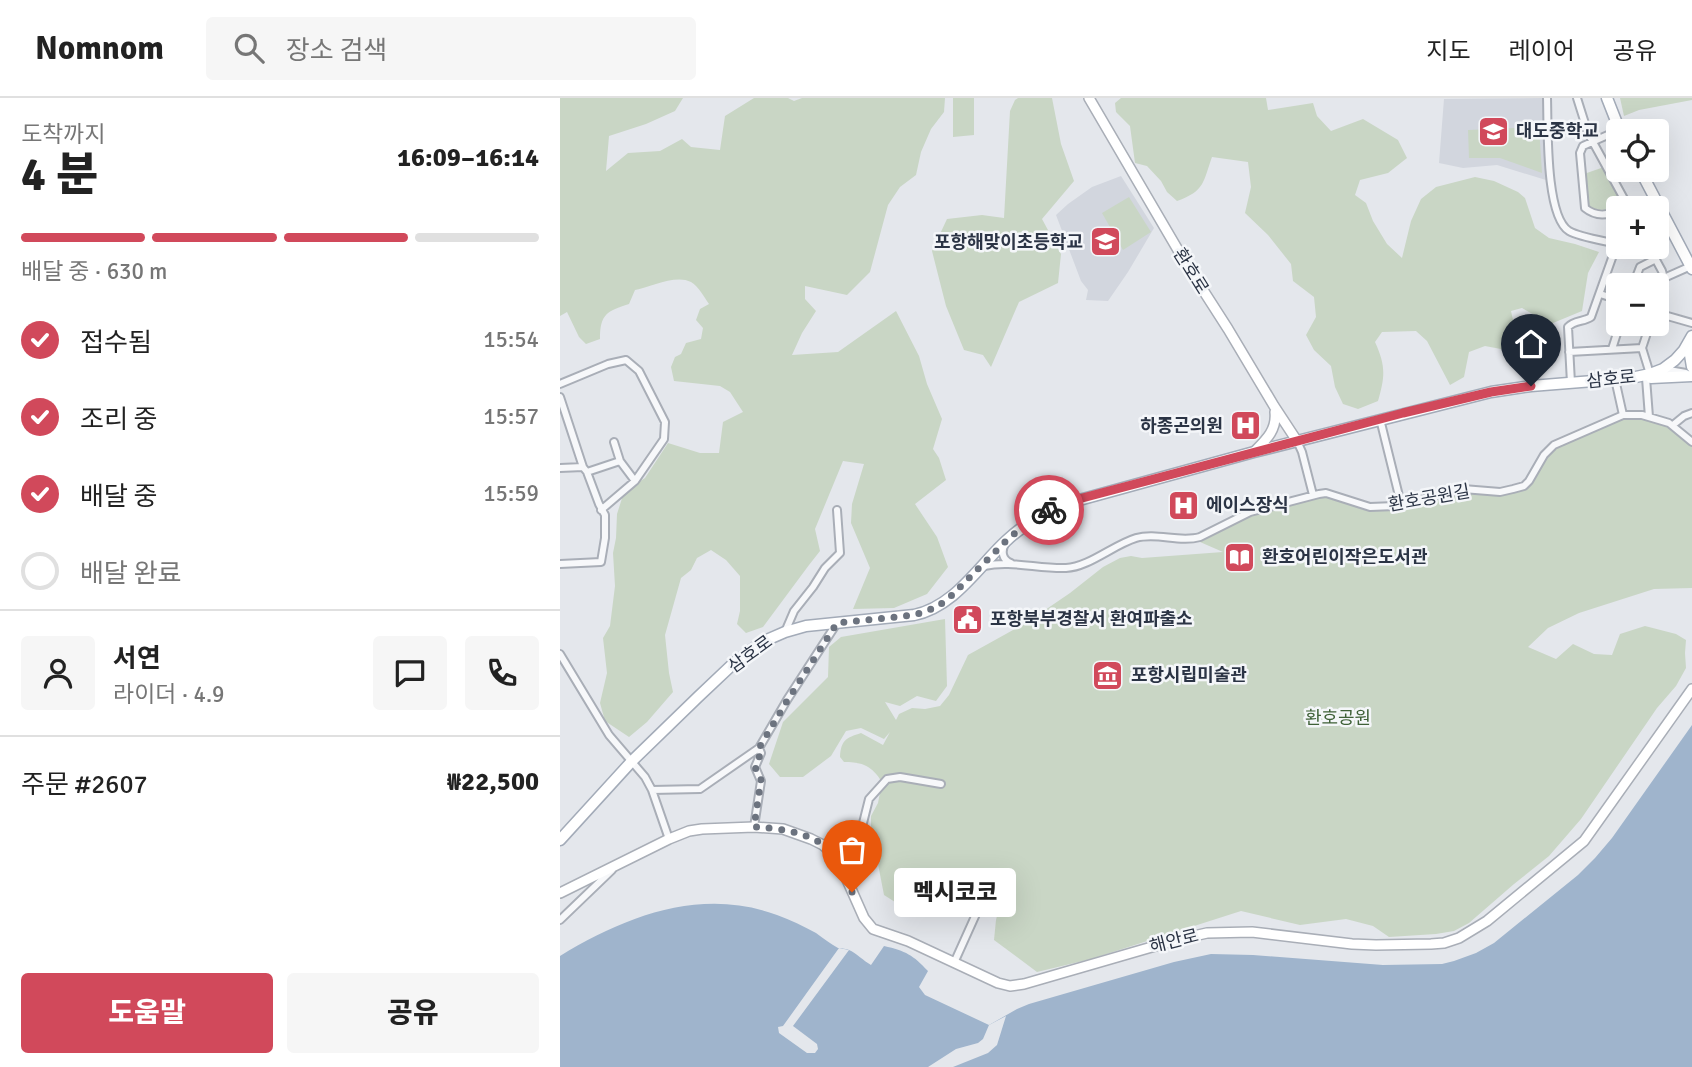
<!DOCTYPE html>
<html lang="ko">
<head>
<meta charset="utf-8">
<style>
	:root { --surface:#fff; --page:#f6f6f6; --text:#222; --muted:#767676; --line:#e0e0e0; --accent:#d1495b }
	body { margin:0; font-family:Signika,"Noto Sans KR",sans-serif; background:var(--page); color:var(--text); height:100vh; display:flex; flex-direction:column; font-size:26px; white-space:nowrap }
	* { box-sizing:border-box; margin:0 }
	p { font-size:23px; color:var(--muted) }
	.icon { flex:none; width:38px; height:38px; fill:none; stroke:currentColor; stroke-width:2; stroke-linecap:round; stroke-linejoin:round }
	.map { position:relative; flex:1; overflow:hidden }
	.details { display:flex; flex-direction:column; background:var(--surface); width:560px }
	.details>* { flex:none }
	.tools { position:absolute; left:1046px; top:21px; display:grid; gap:14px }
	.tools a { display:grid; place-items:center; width:63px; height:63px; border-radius:7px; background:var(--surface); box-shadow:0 7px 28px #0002; font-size:35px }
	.pin { position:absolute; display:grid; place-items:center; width:60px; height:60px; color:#fff; margin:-72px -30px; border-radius:50% 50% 50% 0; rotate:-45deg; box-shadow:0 0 7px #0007 }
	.pin .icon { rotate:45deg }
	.courier { position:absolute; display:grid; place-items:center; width:70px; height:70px; margin:-35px; border:5px solid #d1495b; border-radius:50%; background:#fff; color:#222; box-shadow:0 2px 9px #0007 }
	.bubble { position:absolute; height:49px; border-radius:7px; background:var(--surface); box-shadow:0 7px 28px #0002; font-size:23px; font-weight:800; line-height:49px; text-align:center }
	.head em { font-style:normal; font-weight:800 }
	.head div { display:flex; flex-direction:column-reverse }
	.head { display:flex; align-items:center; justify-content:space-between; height:119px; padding:0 21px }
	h1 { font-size:46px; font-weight:800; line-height:52px }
	.bar { display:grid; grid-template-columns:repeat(4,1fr); gap:10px 7px; align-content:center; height:84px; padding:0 21px }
	.bar i { height:9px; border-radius:5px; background:var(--line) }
	.bar .current { background:var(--accent) }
	.bar p { grid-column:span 4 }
	.line { display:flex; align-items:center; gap:18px; padding:0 21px; border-top:2px solid var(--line) }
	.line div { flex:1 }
	.round { display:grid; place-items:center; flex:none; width:74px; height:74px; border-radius:7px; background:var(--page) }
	ol { padding:0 21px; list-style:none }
	li { display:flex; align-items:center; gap:21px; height:77px }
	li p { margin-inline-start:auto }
	li .icon { padding:7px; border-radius:50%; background:var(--accent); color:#fff; stroke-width:4 }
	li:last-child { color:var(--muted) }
	li i { width:38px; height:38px; border:4px solid var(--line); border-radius:50% }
	.action { display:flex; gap:14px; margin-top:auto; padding:14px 21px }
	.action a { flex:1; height:80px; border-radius:7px; background:var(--accent); color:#fff; font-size:28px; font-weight:800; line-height:80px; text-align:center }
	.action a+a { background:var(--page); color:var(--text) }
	header { display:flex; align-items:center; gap:42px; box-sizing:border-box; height:98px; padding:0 35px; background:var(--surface); border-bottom:2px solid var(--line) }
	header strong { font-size:33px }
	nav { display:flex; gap:38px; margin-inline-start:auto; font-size:24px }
	.search { width:490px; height:63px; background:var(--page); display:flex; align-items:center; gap:18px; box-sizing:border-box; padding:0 24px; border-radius:7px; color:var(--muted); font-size:26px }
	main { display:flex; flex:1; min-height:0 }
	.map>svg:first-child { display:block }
	.built { fill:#d2d6de }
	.green { fill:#c9d6c5 }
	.water { fill:#9fb4cc }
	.pier { fill:#e4e7ec }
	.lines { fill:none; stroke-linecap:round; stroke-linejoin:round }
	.street-casing { stroke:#a9aeb7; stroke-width:10 }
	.secondary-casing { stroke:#a9aeb7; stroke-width:12 }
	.primary-casing { stroke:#a3abb8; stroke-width:13 }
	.street { stroke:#f7f8fa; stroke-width:6 }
	.secondary { stroke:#fff; stroke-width:9 }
	.primary { stroke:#fff; stroke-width:10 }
	.done { stroke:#6c737f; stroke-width:7; stroke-dasharray:0 12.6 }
	.route { stroke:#d1495b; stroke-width:9 }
	.labels { text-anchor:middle; stroke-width:5; stroke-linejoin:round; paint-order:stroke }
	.poi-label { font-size:18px; font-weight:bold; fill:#2b3445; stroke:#f4f6f9; text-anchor:start }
	.street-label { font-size:18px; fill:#2b3445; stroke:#f4f6f9 }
	.park-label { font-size:18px; fill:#3f6138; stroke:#f4f6f9 }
</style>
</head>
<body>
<header>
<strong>Nomnom</strong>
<div class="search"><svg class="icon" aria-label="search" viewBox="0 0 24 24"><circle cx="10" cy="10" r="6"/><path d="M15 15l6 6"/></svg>장소 검색</div>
<nav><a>지도</a><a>레이어</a><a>공유</a></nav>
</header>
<main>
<section class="details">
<div class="head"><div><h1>4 분</h1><p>도착까지</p></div><em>16:09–16:14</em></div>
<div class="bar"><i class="current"></i><i class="current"></i><i class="current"></i><i></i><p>배달 중 · 630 m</p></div>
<ol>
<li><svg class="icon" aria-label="check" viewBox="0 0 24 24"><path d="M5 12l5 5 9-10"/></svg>접수됨<p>15:54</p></li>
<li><svg class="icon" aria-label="check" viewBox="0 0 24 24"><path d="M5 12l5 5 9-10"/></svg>조리 중<p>15:57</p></li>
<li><svg class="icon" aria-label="check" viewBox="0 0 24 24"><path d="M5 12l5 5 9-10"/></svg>배달 중<p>15:59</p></li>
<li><i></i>배달 완료</li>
</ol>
<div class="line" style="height:126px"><a class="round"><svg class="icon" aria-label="person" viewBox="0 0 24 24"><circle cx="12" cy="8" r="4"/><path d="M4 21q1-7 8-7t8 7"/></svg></a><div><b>서연</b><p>라이더 · 4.9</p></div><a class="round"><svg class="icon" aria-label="chat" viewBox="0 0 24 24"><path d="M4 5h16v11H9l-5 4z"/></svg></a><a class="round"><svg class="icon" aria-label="phone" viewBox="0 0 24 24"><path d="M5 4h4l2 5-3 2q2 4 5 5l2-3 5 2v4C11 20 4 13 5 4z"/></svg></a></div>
<div class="line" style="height:91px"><div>주문 #2607</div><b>₩22,500</b></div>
<div class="action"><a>도움말</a><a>공유</a></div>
</section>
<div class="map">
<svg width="1132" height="969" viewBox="0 0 1132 969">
	<rect width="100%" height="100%" fill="#e4e7ec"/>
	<path class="built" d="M983 0 986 82 937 67 903 70 879 65 884 1Z
		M561 78 594 130 568 174 548 203 526 202 528 192 521 183 496 117 508 106 532 89Z"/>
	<path class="green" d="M0 0H123L115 13 86 26 49 38 46 73 68 55 100 53 122 41 131 49 160 52 165 18 194 0H228L234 3 242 0H385L384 14 371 31 361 54 356 77 340 89 328 107 310 174 287 197 245 188V201L256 213 242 235 232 257 278 254 336 213 359 258 367 286 382 321 373 351 379 360 386 382 355 406 377 439 388 469 367 496 334 510 293 511 310 470 291 425 292 406 304 366 283 363 255 431 260 453 249 467 203 529 186 535 177 526 180 513V478L166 462 151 452 137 460 131 472 121 480 105 537 109 575 113 594 87 624 69 639 45 623 40 605 47 575 43 540 50 528 55 488 53 455 56 440 57 416 64 394 85 380 108 345 140 355H159L163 324 183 314 170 294 160 288 114 283 111 269 115 259 121 256 126 245 141 241 143 230 136 222 140 211 149 206C144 199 139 189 131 184 116 176 90 189 75 192L69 206C47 213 40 216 40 241L26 246 19 239 7 214 0 218Z
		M393 0H414V37L393 39Z
		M458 0H492L501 46 514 83 482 121 501 156 498 185 459 204 431 269 423 257 404 252 386 208 372 153 387 121 422 117 444 120 450 13 455 2Z
		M561 0H706L708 12 753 5 757 18 771 33 803 21 838 42 847 60 828 75 800 82 795 97 806 105 813 123 827 146 842 160 851 123 861 101 876 89 915 79 934 83 958 94 965 100 975 130 989 140 1015 146 1039 154 1028 175 1022 213 981 230 978 219 962 210 951 213 957 240 946 252 925 248 909 254 904 279 890 287 867 243 856 233 822 234 815 244C826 268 825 279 818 303L798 311 783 306 775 289 771 268 754 252 746 237 756 219 754 199 733 183 731 166 708 137 685 115 691 89 688 64 652 59C643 84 645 93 617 103L607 94 601 83 587 68 575 65 570 28 556 14 555 5Z
		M1060 0H1132V2L1079 12 1064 18Z
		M979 29 982 75 940 60H909L908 32Z
		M1044 69 1063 106C1049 114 1044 117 1028 108L1024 76Z
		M569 99 591 134 563 152 542 115Z
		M1061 320C1094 319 1107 326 1132 347V490L1094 491 1019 515 988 530 968 549 996 561 1013 546 1034 556 1052 557 1060 536 1085 528 1116 536 1126 542 1125 555 1126 570 1116 588 1097 610 1021 721 989 758 954 786 909 825 894 833 876 836 829 839 813 828 786 821 740 827 681 813 531 861 477 874 434 842 436 822 441 802C431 792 428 784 426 770H411L399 777 397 793 373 816 357 818 324 797 311 730V718L318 705 322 684C312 668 303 664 284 664L280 659C281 642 286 640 301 635L323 647 330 634 324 641 301 630 286 633 271 658 243 679H220L209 666 223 624 268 579 269 549 281 539 385 521 387 588 376 603 357 598 340 608 325 604 336 622 339 616 352 610 365 611 380 608 389 597 408 557 469 523 510 495 543 469 560 460 571 458 582 460 663 454 640 444 695 416 746 402 770 399 804 412 836 410 905 394 932 397 959 394 965 391 985 359 994 349Z"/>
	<path class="water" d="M1132 627V969H0V858C66 818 141 789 217 817 231 822 243 828 256 835 263 840 271 846 278 850 280 850 288 851 289 852 296 855 304 863 311 867L324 848C346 853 353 857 368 873L359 889 365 897 429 927 457 911 469 906 614 864 651 856 693 857 823 867 882 866 894 863 916 855 934 845 1018 777 1035 760 1052 740Z"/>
	<path class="pier" d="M279 850 289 852 233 928 257 946 258 951 255 955H247L219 935 218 929 223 928Z
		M446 918 437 947 428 955 393 969H368L396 951 418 945 423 941 429 927Z"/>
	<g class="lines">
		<defs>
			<path id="street" d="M987 0C988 27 985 118 1009 133 1019 139 1045 143 1057 146
				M1017 0 1028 35 1069 110
				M1059 112C1047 118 1036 119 1025 110L1020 55 1023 48 1059 32
				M1089 149 1102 173 1104 180 1097 203
				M1104 180 1131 168
				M1073 187 1080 169 1096 161
				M1040 196 1059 202
				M1097 215 1132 225
				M1082 250 1090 276
				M1052 251 1060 226
				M1009 254 1082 250 1090 226
				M1103 271 1126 275
				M1086 280 1089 319
				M1055 281 1063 317
				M1011 285 1008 229C1014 222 1024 224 1031 219L1057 146H1059
				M0 286 48 266 66 262 79 273 105 324 104 341 75 383 41 412
				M0 299 23 369 27 374 39 406 45 417V440L41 464 0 466
				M820 321 841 406
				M1113 327 1124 318 1132 315
				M737 343 742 354 753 397
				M60 363 75 383
				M0 370 23 369
				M27 374 60 363 54 344
				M445 446C441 453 442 462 451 465
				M424 468C451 462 478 471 506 470 529 469 553 447 576 440 597 434 619 445 640 439L690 414 759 396 766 395 810 409 835 408 903 391 940 394 953 391 964 388 969 383 984 357 994 347 1063 317H1082L1109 325 1132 344
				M225 534 234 513 253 489 265 470 280 455 277 412
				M0 556 49 637 85 679 92 692 109 741
				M92 692 140 691 199 650 227 602 277 525
				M194 729 201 683 195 669 201 655 199 650
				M278 762 302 729 309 701 327 681 340 679 381 686
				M0 822 52 772
				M394 865 430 785"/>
			<path id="secondary" d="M529 0 625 164 668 231 714 308 737 343
				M694 354C706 342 717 332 715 314
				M0 795 109 741 129 733 142 731 194 729 223 731 251 741 263 747 271 754 280 766 304 820 313 831 348 843 438 885 450 888 464 886 616 842 647 835 692 834 792 846 816 847 871 846 884 845 899 840 927 823 1024 743 1132 591"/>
			<path id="primary" d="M1047 0 1060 33
				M1080 72 1132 171
				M1128 245 1132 269
				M1091 280 1132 278
				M0 742 72 663 138 599 174 565 202 544 225 534 246 528 354 517C394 509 418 469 446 443 462 428 481 416 501 407L694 354 931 294 971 288 1071 280 1090 276 1103 271 1115 262 1124 252 1132 238"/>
		</defs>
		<use href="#street" class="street-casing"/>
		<use href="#secondary" class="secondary-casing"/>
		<use href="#primary" class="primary-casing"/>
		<use href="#street" class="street"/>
		<use href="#secondary" class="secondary"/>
		<use href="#primary" class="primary"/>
	</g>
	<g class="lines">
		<path class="done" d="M292 794C287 781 282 765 272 754 254 735 219 730 194 729L201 682 195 669 201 655 199 650 227 603 277 525 355 517 377 509 390 499 446 443 463 428 489 412"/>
		<path class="route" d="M489 412 511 403 843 315 931 294 971 288"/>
	</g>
	<defs>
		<symbol id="school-square" viewBox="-11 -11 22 22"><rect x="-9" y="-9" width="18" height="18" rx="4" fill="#d1495b" stroke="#f4f6f9"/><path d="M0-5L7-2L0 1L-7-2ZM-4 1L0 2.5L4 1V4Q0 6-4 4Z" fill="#fff"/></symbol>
		<symbol id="hospital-square" viewBox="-11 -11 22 22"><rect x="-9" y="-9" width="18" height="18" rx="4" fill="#d1495b" stroke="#f4f6f9"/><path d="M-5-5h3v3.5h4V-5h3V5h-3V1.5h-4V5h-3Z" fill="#fff"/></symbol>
		<symbol id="library-square" viewBox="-11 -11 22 22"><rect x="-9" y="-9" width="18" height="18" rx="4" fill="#d1495b" stroke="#f4f6f9"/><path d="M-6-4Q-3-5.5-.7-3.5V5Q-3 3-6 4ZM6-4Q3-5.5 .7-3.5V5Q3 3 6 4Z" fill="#fff"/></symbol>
		<symbol id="civic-square" viewBox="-11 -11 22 22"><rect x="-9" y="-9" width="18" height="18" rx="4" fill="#d1495b" stroke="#f4f6f9"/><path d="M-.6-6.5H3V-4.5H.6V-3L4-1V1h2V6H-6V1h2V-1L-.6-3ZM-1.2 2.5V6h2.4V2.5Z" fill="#fff"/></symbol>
		<symbol id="museum-square" viewBox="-11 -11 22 22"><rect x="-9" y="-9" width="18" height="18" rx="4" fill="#d1495b" stroke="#f4f6f9"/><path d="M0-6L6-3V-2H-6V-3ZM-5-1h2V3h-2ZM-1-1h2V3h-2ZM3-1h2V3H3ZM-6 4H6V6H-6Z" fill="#fff"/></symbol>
	</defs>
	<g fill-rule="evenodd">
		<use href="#school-square" x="916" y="16" width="35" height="35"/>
		<use href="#school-square" x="528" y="126" width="35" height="35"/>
		<use href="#hospital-square" x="668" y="310" width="35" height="35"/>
		<use href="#hospital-square" x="606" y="390" width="35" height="35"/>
		<use href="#library-square" x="662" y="442" width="35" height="35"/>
		<use href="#civic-square" x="390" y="504" width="35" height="35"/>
		<use href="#museum-square" x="530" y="560" width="35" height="35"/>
	</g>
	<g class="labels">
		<g class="poi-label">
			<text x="956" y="39">대도중학교</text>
			<text x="523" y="150" text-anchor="end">포항해맞이초등학교</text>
			<text x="663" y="334" text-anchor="end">하종곤의원</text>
			<text x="646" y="413">에이스장식</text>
			<text x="702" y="465">환호어린이작은도서관</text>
			<text x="430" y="527">포항북부경찰서 환여파출소</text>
			<text x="571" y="583">포항시립미술관</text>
		</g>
		<g class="street-label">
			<text transform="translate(631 173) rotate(58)" y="6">환호로</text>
			<text transform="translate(1051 281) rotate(-6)" y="6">삼호로</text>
			<text transform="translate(869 400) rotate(-10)" y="6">환호공원길</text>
			<text transform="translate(190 556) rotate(-36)" y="6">삼호로</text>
			<text transform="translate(614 843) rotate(-14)" y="6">해안로</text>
		</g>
		<g class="park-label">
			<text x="778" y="626">환호공원</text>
		</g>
	</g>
</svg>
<div class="tools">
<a><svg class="icon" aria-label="locate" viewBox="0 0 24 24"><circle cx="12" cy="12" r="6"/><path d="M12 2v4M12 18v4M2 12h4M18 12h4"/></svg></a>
<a>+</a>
<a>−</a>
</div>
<div class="pin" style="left:292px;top:794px;background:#ea580c"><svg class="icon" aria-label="bag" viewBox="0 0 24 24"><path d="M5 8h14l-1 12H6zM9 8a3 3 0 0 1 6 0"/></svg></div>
<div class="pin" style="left:971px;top:288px;background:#1f2937"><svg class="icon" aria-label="home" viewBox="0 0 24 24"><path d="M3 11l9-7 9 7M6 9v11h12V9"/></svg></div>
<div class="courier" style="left:489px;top:412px"><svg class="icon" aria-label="bike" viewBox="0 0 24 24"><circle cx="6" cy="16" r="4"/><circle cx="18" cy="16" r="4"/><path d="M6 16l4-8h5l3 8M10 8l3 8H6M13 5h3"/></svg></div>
<div class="bubble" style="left:334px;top:770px;width:122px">멕시코코</div>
</div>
</main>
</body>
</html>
